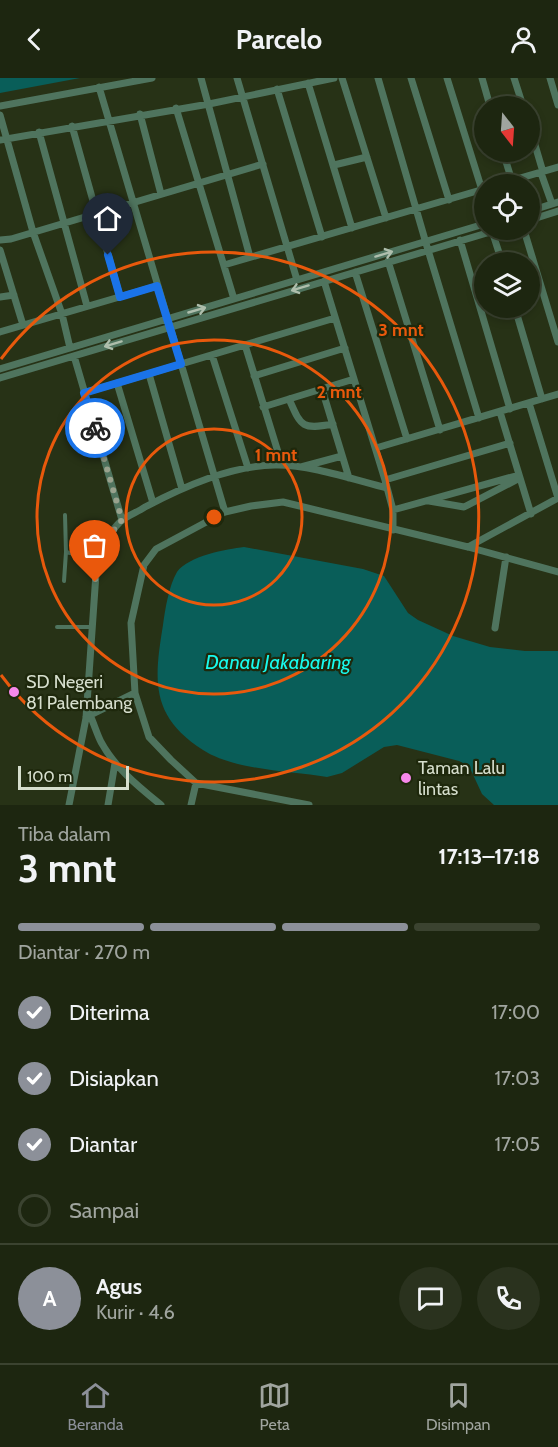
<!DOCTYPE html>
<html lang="id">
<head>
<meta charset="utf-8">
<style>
	:root { --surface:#1d2610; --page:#2a321e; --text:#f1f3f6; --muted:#a0a59f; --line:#3b4330; --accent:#8c9099 }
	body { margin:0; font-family:Cabin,sans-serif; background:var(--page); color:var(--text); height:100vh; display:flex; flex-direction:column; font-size:22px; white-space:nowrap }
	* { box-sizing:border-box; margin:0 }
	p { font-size:20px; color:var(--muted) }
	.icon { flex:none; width:33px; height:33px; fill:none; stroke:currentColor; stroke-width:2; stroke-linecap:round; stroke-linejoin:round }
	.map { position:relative; height:727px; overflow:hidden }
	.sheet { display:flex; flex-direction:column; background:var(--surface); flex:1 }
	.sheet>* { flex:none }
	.needle { width:39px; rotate:163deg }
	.buttons { position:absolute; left:474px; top:18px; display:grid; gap:12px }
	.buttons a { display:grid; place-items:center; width:66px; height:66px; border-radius:50%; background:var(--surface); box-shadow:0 3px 9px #0003,0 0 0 2px var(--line); font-size:30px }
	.scale { position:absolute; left:18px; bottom:15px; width:111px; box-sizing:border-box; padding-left:6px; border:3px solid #d6decd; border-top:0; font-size:16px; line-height:21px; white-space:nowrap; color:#d6decd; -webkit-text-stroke:4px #1e280c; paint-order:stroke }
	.pin { position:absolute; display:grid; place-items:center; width:51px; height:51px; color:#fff; margin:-62px -26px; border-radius:50% 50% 50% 0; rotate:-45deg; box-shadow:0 0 6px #0007 }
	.pin .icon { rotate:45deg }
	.courier { position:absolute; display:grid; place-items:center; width:60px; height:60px; margin:-30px; border:4px solid #1a73e8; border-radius:50%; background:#fff; color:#222; box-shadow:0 2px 8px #0007 }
	.summary em { font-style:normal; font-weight:700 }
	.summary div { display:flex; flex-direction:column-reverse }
	.summary { display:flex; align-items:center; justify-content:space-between; height:102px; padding:0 18px }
	h1 { font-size:39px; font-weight:700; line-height:45px }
	.bar { display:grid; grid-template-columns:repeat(4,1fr); gap:9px 6px; align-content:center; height:72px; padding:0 18px }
	.bar i { height:8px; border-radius:4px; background:var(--line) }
	.bar .selected { background:var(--accent) }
	.bar p { grid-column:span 4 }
	.line { display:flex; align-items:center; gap:15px; padding:0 18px; border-top:2px solid var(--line) }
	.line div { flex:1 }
	.round { display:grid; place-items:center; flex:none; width:63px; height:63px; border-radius:32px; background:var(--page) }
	ol { padding:0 18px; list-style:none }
	li { display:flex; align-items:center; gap:18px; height:66px }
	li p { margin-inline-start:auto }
	li .icon { padding:6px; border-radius:50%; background:var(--accent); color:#fff; stroke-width:4 }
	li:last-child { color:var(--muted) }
	li i { width:33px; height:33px; border:3px solid var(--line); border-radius:50% }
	header { display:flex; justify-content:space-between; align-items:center; height:78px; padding:0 18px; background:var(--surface); font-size:27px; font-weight:700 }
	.tabs { display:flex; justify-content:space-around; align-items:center; height:84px; border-top:2px solid var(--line); background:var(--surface); font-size:16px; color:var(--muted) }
	.tabs a { display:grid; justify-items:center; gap:3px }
	.tabs .selected { color:var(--accent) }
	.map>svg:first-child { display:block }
	.water { fill:#095e59 }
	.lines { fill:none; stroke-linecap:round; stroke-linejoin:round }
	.lane { stroke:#4f745e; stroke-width:4 }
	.street { stroke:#4f745e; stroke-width:7 }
	.oneway { stroke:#aebeac }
	.done { stroke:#99a28d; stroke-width:6; stroke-dasharray:0 10.8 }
	.route { stroke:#1a73e8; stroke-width:8 }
	.ring { fill:none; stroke:#e8590c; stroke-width:3 }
	.poi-dot { fill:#f788eb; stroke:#1e280c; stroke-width:2 }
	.labels { text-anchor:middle; stroke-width:4.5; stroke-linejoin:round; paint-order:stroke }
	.poi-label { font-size:18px; fill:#d6decd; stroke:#1e280c; text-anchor:start }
	.water-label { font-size:20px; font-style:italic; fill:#18f9ed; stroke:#1e280c }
	.centre { fill:#e8590c; stroke:#1e280c; stroke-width:3 }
	.ring-label { font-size:18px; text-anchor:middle; font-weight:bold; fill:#e8590c; stroke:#1e280c; stroke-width:4.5; stroke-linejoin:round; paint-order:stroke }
</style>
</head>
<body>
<header><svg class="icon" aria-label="back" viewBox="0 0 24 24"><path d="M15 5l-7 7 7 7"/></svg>Parcelo<svg class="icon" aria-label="person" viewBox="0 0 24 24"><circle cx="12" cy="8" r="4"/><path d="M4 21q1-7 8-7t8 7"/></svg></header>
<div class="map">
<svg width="558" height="727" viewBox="0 0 558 727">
	<rect width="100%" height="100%" fill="#273216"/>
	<path class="water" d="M0 0H80L0 15Z
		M244 469 363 491 384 498 408 535 418 542 453 558 490 569 525 573H558V727H494L482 716 469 688 459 683 397 667 384 669 342 695 327 699C289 693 234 692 203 672 150 638 154 602 163 547 165 532 169 507 177 494 188 478 227 471 244 469Z"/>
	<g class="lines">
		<path class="lane" d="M65 437 66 474
			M64 503 66 474 96 481
			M57 549H91"/>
		<path class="street" d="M201 0 250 179
			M237 0 297 202
			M342 0 386 140
			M378 0 428 172 479 340
			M411 0 449 122
			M447 0 482 112
			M482 0 490 28
			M514 0 523 28
			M550 0 558 27
			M308 5 352 150
			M99 9 225 434
			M277 11 322 159
			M0 28 152 0
			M176 30 234 221
			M140 36 161 116
			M0 37 33 154 62 236 70 270
			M72 48 120 219
			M530 50 543 94
			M39 54 87 228
			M0 62 209 26 334 0
			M503 74 512 103
			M334 87 367 79
			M541 95 552 126
			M500 106 558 89
			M530 133 558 124
			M530 142 558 133
			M524 152 558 264
			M492 153 502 184
			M0 162 11 161 263 86
			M460 162 510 331
			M0 172 23 247
			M388 183 440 352
			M224 187 484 111
			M355 194 407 361
			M324 203 385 402 393 432V452
			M0 219 14 217
			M515 230 542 321
			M0 254 157 208
			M245 267 282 387
			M212 277 248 390
			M74 278 122 442
			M0 291 484 146
			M149 296 182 411
			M254 298 345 270
			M0 300 497 152
			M117 305 153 425
			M322 311 349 400
			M84 315 335 240
			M289 321C301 348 301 352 333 346
			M263 329 354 301
			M500 334 531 436
			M376 370 558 316
			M301 389 342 378
			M385 402 510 365
			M429 423 464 429 520 400
			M393 432 519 397
			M468 469 558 420 529 325
			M495 550 506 479
			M90 637C94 646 97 656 101 664 115 690 139 709 161 727
			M86 639 135 615
			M69 727 86 640 97 481C104 467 110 453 121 443 128 437 138 434 145 429 185 408 230 388 275 387 308 386 355 402 387 410
			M108 727 115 685
			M191 727 196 705
			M309 727 196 705 171 682 149 659 135 615 131 545 144 487 156 471 225 434 251 428 283 424 468 469 558 494"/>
	</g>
	<defs><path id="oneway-shaft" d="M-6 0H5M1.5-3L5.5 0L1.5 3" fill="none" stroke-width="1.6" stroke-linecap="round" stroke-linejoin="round" transform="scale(1.5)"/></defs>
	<g class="oneway">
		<use href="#oneway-shaft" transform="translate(384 176) rotate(-17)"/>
		<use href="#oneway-shaft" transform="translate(300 210) rotate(163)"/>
		<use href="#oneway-shaft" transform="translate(197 232) rotate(-16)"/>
		<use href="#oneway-shaft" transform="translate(113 266) rotate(163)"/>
	</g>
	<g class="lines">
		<path class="done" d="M95 350 122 442C104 463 98 476 95 504"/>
		<path class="route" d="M95 350 84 315 181 286 157 208 120 219 108 177"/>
	</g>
	<g class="ring">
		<circle cx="214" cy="439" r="88"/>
		<circle cx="214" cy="439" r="177"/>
		<path d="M1 281A265 265 0 1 1 1 597"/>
	</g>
	<g class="poi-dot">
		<circle cx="14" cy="614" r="6"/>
		<circle cx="406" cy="700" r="6"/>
	</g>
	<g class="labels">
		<g class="poi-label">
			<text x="26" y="610">SD Negeri<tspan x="26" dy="21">81 Palembang</tspan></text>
			<text x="418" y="696">Taman Lalu<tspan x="418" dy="21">lintas</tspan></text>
		</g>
		<g class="water-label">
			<text x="278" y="591">Danau Jakabaring</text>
		</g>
	</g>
	<circle cx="214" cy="439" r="9" class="centre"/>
	<g class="ring-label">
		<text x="401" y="258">3 mnt</text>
		<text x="339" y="320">2 mnt</text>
		<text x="276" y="383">1 mnt</text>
	</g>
</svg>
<div class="buttons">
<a><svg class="needle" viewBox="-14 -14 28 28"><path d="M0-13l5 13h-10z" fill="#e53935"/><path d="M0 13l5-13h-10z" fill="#a0a59f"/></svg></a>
<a><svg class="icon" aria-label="locate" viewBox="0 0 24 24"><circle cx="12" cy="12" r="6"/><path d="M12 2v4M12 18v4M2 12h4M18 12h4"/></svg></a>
<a><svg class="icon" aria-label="layers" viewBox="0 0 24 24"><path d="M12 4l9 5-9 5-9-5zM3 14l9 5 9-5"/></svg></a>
</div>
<div class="scale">100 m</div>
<div class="pin" style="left:95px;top:504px;background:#ea580c"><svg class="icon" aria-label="bag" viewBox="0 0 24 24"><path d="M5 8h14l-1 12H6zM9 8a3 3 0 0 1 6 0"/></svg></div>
<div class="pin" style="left:108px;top:177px;background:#1f2937"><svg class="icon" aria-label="home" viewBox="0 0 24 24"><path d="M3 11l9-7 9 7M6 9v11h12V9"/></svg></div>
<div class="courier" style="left:95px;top:350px"><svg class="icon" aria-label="bike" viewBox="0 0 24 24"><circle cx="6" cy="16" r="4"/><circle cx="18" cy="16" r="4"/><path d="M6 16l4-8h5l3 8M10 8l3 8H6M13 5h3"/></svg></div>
</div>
<section class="sheet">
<div class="summary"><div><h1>3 mnt</h1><p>Tiba dalam</p></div><em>17:13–17:18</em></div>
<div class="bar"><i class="selected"></i><i class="selected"></i><i class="selected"></i><i></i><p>Diantar · 270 m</p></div>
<ol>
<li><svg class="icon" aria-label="check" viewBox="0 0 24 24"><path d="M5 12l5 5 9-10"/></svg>Diterima<p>17:00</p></li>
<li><svg class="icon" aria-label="check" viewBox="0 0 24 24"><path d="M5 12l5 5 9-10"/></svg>Disiapkan<p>17:03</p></li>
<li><svg class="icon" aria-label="check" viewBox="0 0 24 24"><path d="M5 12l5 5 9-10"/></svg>Diantar<p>17:05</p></li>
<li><i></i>Sampai</li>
</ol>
<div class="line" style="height:108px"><b class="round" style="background:var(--accent);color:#fff">A</b><div><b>Agus</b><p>Kurir · 4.6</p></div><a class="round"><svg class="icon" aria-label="chat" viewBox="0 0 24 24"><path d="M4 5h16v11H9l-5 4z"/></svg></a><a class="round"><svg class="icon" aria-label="phone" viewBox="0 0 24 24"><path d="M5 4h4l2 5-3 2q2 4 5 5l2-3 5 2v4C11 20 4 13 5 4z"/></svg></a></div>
</section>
<nav class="tabs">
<a class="selected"><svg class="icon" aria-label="home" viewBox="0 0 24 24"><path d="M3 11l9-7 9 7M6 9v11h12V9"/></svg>Beranda</a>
<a><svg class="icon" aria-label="map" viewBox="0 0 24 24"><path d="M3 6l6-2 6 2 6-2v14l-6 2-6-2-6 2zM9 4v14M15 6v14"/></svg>Peta</a>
<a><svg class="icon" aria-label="saved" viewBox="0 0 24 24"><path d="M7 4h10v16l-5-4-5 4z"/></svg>Disimpan</a>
</nav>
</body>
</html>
